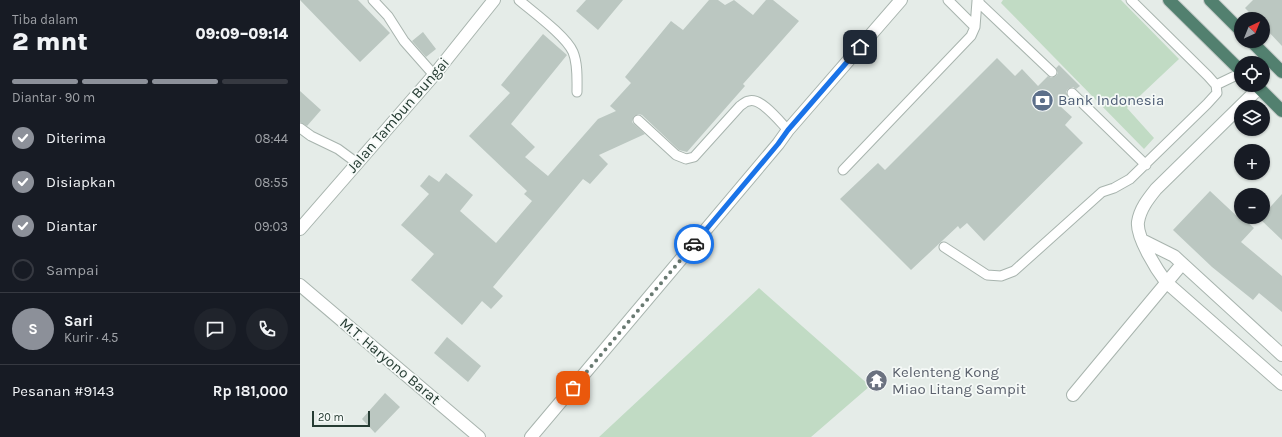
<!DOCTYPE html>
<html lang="id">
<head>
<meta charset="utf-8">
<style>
	:root { --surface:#171b24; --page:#20242c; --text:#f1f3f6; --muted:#9ea1a6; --line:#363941; --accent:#8c9099 }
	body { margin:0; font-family:Karla,sans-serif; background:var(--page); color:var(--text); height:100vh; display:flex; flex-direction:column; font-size:15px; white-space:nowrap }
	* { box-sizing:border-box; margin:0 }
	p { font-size:13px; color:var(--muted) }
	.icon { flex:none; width:22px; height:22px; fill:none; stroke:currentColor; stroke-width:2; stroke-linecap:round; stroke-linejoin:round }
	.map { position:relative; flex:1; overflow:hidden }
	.sheet { display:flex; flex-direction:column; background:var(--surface); width:300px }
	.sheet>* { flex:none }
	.needle { width:26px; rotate:43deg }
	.fabs { position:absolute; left:934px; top:12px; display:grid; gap:8px }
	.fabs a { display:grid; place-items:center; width:36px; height:36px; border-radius:50%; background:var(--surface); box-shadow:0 1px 3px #0004; font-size:20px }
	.scale { position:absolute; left:12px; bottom:10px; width:58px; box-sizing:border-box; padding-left:4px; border:2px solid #263c33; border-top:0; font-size:11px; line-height:14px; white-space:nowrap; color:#263c33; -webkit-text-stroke:3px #f5f9f7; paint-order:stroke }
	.pin { position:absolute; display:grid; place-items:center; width:34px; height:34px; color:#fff; margin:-17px; border-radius:8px; box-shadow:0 2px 6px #0006 }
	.courier { position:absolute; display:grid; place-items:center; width:40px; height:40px; margin:-20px; border:3px solid #1a73e8; border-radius:50%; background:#fff; color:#222; box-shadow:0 1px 5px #0007 }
	.head em { font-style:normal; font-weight:800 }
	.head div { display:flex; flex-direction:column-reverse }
	.head { display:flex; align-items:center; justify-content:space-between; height:68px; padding:0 12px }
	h1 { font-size:26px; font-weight:800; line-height:30px }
	.bar { display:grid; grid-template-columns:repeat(4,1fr); gap:6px 4px; align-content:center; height:48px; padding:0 12px }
	.bar i { height:5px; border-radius:3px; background:var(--line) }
	.bar .on { background:var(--accent) }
	.bar p { grid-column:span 4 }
	.line { display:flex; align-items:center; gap:10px; padding:0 12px; border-top:1px solid var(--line) }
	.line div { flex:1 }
	.round { display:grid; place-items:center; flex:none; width:42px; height:42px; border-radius:21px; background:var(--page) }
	ol { padding:0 12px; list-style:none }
	li { display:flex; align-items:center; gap:12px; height:44px }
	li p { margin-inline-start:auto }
	li .icon { padding:4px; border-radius:50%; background:var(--accent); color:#fff; stroke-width:4 }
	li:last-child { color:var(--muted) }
	li i { width:22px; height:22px; border:2px solid var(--line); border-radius:50% }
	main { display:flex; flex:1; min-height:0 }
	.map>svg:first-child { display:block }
	.green { fill:#c1dbc4 }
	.building { fill:#bbc7c1 }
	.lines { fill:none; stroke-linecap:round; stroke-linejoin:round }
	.service-casing { stroke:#a8b4ae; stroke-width:11 }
	.minor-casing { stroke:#a8b4ae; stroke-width:14 }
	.tertiary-casing { stroke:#a8b4ae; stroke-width:14 }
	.trunk-casing { stroke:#c2c8c6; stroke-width:14 }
	.service { stroke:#fff; stroke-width:9 }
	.minor { stroke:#fff; stroke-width:12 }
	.tertiary { stroke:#fff; stroke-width:12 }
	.trunk { stroke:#52806f; stroke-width:12 }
	.done { stroke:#697a72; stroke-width:4; stroke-dasharray:0 7.2 }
	.route { stroke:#1a73e8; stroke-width:5 }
	.labels { text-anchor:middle; stroke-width:3.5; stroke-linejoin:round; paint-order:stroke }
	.service-label { font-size:15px; fill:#4e5e75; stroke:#f5f9f7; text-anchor:start }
	.street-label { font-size:15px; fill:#263c33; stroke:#f5f9f7 }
	.worship-label { font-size:15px; fill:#5b616d; stroke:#f5f9f7; text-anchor:start }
</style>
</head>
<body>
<main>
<section class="sheet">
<div class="head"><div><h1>2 mnt</h1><p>Tiba dalam</p></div><em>09:09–09:14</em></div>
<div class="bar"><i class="on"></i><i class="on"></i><i class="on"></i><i></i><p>Diantar · 90 m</p></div>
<ol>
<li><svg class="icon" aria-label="check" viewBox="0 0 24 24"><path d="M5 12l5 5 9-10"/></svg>Diterima<p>08:44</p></li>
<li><svg class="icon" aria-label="check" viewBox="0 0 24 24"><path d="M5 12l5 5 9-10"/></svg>Disiapkan<p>08:55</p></li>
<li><svg class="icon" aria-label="check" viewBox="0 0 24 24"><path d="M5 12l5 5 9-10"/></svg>Diantar<p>09:03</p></li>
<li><i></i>Sampai</li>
</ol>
<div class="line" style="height:72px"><b class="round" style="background:var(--accent);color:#fff">S</b><div><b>Sari</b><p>Kurir · 4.5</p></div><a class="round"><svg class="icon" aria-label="chat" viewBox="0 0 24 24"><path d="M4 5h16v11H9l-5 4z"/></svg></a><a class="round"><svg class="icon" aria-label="phone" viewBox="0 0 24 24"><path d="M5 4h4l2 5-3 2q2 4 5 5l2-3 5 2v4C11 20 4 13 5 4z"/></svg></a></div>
<div class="line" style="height:52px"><div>Pesanan #9143</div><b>Rp 181,000</b></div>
</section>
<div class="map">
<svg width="982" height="437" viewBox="0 0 982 437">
	<rect width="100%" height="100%" fill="#e5ece8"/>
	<path class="green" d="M703 0H821L879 59 827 108 854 138 844 149 701 3Z
		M459 288 570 386 511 437H299Z"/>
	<path class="building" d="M0 0H58L90 33 60 62Z
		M286 0H323L298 30 276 11Z
		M409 0H418L425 5 434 0 453 15 466 0H473L499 21 443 84 445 86 387 152 379 150 342 115 339 114 334 116 332 122 345 134 299 155 308 164 290 184 283 179 193 287 203 296 191 309 182 301 162 325 111 280 134 254 101 225 129 194 120 186 129 175 139 182 146 173 173 195 160 211 196 243 232 201 224 194 227 191 169 136 210 93 201 85 243 34 267 55 211 124 235 147 225 157 248 176 298 119 316 111 310 106 331 83 325 77 371 21 383 30Z
		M953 0H982V46L963 26V19H956L945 8Z
		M123 32 136 49 126 57 112 41Z
		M697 58 715 76 722 69 738 86 748 76 751 78 756 76 758 73 756 68 759 65 780 86 776 89 773 87 768 89 766 92 768 97 760 106 772 117 765 125 783 143 684 241 667 223 660 229 658 226 611 270 540 199 578 163 585 170Z
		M0 91 21 110 7 126 0 122Z
		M910 191 941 220 943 218 954 228 941 242 982 276V312L959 293 953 300 912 267 873 230Z
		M982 194V240L960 219 963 217V215Z
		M147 337 181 366 168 382 134 353Z
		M85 393 100 407 75 433 62 419Z"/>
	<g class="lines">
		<defs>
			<path id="service" d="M73 0 88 16 104 41 134 75
				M219 0C233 12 266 36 273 52 278 64 277 80 277 92
				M648 0 675 27
				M677 1 752 72
				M916 85 941 73
				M772 93 846 165
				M338 120 376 155 386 159 394 157 440 106C443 104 446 101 449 101 461 97 480 122 488 130
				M0 128 11 136 38 149 57 163
				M543 170 671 36 675 27 677 1 679 0
				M644 247 687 275 701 276 714 271 802 192 814 188 830 179 907 104 917 93 916 85 908 76 831 0"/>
			<path id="minor" d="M959 88 856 189C848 199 840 209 838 222 836 237 857 270 866 282L982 384
				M0 229 134 75 194 0
				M842 240 874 256 982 355
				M0 285 179 437
				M773 395 882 264"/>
			<path id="tertiary" d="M231 437 478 144 488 130 601 0"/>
			<path id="trunk" d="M869 0 941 71
				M910 0 941 31
				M951 41 982 72
				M956 85 982 111"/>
		</defs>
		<use href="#service" class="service-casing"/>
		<use href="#minor" class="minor-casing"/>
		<use href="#tertiary" class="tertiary-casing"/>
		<use href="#trunk" class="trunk-casing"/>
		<use href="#service" class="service"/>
		<use href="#minor" class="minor"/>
		<use href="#tertiary" class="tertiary"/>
		<use href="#trunk" class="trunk"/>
	</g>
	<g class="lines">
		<path class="done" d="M273 388 394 244"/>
		<path class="route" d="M394 244 478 144 488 130 560 47"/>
	</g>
	<defs>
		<symbol id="bank-disc" viewBox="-11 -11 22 22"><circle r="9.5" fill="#5c6f8a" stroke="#f5f9f7"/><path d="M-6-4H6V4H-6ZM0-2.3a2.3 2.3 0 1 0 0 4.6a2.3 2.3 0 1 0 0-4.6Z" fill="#fff"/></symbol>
		<symbol id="temple-disc" viewBox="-11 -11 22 22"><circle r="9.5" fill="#6b7280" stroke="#f5f9f7"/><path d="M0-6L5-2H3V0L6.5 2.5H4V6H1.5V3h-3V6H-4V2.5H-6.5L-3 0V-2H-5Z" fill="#fff"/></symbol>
	</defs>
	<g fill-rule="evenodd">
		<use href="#bank-disc" x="730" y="88" width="25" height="25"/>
		<use href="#temple-disc" x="564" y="368" width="25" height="25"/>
	</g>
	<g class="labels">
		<g class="service-label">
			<text x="758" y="105">Bank Indonesia</text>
		</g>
		<g class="street-label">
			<text transform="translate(98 115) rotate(-49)" y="5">Jalan Tambun Bungai</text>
			<text transform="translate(90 361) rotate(40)" y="5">M.T. Haryono Barat</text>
		</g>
		<g class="worship-label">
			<text x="592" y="377">Kelenteng Kong<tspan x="592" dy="17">Miao Litang Sampit</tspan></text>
		</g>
	</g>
</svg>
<div class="fabs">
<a><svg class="needle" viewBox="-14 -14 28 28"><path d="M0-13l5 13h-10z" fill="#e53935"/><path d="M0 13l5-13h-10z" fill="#9ea1a6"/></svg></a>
<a><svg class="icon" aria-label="locate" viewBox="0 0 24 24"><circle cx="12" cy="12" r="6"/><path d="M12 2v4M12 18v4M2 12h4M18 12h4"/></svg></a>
<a><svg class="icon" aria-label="layers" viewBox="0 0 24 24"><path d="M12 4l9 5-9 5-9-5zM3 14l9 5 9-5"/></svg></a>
<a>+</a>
<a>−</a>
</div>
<div class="scale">20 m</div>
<div class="pin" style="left:273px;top:388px;background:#ea580c"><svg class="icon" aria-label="bag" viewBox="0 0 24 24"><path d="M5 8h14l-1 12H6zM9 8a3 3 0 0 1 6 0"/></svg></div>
<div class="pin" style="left:560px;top:47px;background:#1f2937"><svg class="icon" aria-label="home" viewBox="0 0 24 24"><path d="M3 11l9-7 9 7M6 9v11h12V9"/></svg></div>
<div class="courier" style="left:394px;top:244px"><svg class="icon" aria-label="car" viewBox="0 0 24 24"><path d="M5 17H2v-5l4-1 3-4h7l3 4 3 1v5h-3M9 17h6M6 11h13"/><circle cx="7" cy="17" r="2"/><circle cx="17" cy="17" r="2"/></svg></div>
</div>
</main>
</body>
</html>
